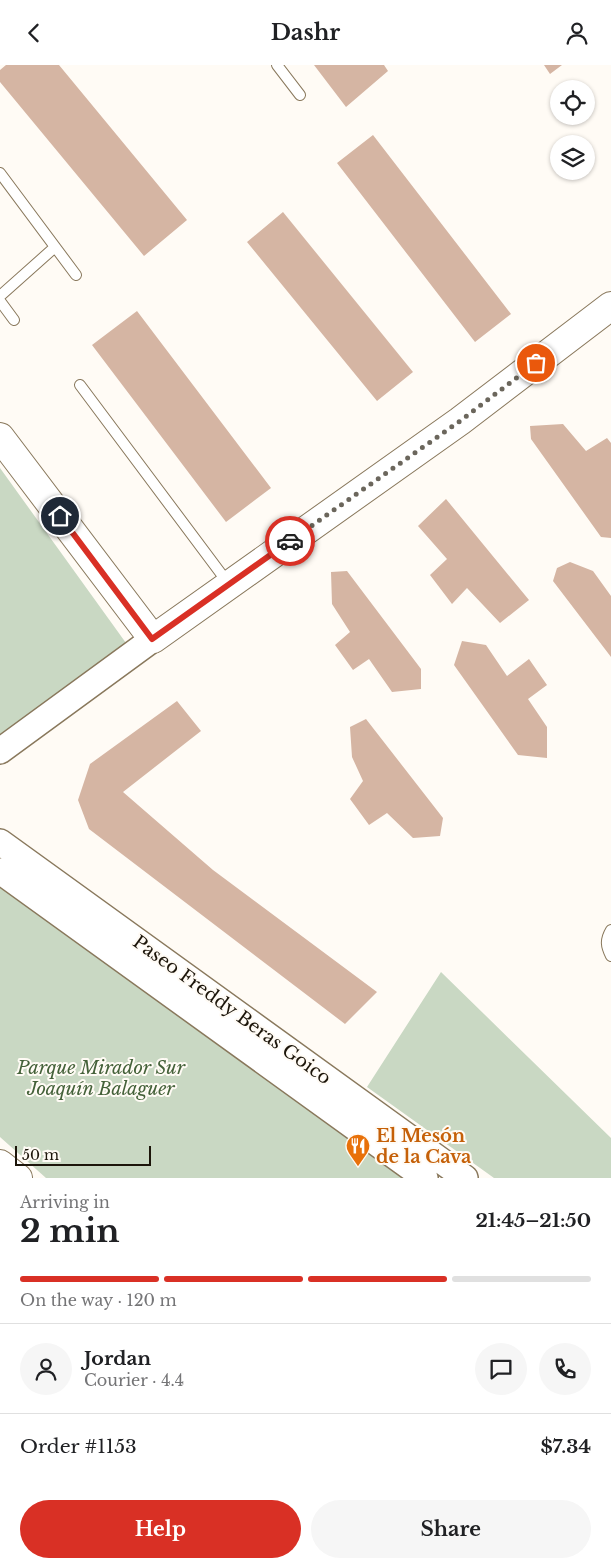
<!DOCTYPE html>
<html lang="en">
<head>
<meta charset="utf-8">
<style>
	:root { --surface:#fff; --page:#f6f6f6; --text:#202124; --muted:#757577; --line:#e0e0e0; --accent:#d93025 }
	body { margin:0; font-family:"Libre Baskerville",serif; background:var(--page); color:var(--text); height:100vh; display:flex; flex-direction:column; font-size:19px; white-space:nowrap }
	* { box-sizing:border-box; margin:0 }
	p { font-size:16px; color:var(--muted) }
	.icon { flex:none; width:28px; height:28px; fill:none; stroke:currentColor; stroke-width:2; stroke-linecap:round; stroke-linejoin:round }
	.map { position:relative; height:1113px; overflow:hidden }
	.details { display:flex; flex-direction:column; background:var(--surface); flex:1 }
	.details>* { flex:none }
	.buttons { position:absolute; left:550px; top:15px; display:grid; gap:10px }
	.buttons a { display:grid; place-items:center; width:45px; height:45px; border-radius:50%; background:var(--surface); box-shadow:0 1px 4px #0004; font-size:25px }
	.scale { position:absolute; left:15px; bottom:12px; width:136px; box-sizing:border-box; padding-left:5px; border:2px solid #1c150a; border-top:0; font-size:14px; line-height:18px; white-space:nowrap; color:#1c150a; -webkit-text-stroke:4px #fffbf5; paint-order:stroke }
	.pin { position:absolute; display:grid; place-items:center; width:42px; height:42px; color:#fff; margin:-21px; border:2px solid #fff; border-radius:50%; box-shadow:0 1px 5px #0007 }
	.courier { position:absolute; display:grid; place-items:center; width:50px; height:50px; margin:-25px; border:4px solid #d93025; border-radius:50%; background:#fff; color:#222; box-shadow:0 1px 6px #0007 }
	.headline em { font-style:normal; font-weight:700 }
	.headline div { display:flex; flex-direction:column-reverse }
	.headline { display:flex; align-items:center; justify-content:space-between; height:85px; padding:0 20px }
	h1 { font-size:32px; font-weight:700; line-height:38px }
	.bar { display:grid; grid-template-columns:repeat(4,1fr); gap:8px 5px; align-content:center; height:60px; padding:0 20px }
	.bar i { height:6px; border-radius:4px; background:var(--line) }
	.bar .active { background:var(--accent) }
	.bar p { grid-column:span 4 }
	.line { display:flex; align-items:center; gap:12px; padding:0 20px; border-top:1px solid var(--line) }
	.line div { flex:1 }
	.round { display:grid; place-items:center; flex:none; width:52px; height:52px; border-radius:26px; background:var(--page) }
	.primary-button { display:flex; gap:10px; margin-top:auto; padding:10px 20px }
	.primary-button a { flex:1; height:58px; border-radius:30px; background:var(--accent); color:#fff; font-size:20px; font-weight:700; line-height:58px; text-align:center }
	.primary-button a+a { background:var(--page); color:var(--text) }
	header { display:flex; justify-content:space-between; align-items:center; height:65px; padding:0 20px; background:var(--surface); font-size:22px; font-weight:700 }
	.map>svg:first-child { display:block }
	.green { fill:#c9d8c3 }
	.building { fill:#d5b5a3 }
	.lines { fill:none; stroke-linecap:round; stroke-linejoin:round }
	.service-casing { stroke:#89785c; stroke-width:12 }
	.tertiary-casing { stroke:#89785c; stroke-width:28 }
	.secondary-casing { stroke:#89785c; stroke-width:30 }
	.service { stroke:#fff; stroke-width:10 }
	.tertiary { stroke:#fff; stroke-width:25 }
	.secondary { stroke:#fff; stroke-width:28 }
	.done { stroke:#6b665c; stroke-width:5; stroke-dasharray:0 9 }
	.route { stroke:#d93025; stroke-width:6 }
	.labels { text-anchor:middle; stroke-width:4; stroke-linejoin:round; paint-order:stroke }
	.street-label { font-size:18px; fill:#1c150a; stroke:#fffbf5 }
	.park-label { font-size:18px; font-style:italic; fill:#446139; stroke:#fffbf5 }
	.food-label { font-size:18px; font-weight:bold; fill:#c56008; stroke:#fffbf5; text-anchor:start }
</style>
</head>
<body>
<header><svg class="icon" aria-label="back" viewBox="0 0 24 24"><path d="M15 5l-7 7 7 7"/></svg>Dashr<svg class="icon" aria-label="person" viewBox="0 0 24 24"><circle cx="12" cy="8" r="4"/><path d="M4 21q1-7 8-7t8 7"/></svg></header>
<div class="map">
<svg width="611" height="1113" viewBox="0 0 611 1113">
	<rect width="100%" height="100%" fill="#fffbf5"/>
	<path class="green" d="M0 403 126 578 0 675Z
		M0 817 408 1113H46L0 1072Z
		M441 907 611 1073V1113H494L367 1022Z"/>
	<path class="building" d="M6 0H59L187 155 144 191 0 17V5Z
		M314 0H384L388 6 346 42Z
		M544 0H562L550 9Z
		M373 70 511 249 475 277 337 98Z
		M283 147 413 307 377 336 247 177Z
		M137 246 271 423 226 457 92 280Z
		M563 359 586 386 607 373 611 378V473L601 472 531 374 530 361Z
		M446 434 529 535 500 558 467 523 452 539 430 510 447 494 418 461Z
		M570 497 593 506 611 531V592L553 516 557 503Z
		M347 506 421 604V624L392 627 369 594 353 605 335 580 350 567 332 539 331 507Z
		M462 576 486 580 507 611 529 594 547 620 528 634 547 662V693L518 690 454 600Z
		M177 636 201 666 123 727 213 805 377 927 345 959 89 764 78 735 90 699Z
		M366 654 443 753 440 771 413 773 387 748 369 760 350 734 363 716 352 692 350 662Z"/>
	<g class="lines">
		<defs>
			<path id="service" d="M277 0 300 30
				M0 108 76 210
				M0 231 55 182
				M0 236 14 255
				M80 320 228 518
				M611 865C605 875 606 881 611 891"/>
			<path id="tertiary" d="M0 686 153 574
				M0 777 465 1113
				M0 806 425 1113"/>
			<path id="secondary" d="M0 372 153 574 460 356 611 241
				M0 1099 18 1113"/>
		</defs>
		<use href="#service" class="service-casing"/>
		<use href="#tertiary" class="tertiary-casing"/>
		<use href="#secondary" class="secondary-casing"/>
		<use href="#service" class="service"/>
		<use href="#tertiary" class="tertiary"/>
		<use href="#secondary" class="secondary"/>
	</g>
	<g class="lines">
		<path class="done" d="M290 476 460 356 536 298"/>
		<path class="route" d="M60 451 152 574 290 476"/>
	</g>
	<defs>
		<symbol id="restaurant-pin" viewBox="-11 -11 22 30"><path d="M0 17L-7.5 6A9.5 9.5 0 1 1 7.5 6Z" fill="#e8710a" stroke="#fffbf5"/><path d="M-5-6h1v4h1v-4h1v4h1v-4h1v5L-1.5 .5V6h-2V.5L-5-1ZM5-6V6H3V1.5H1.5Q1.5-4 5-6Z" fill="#fff"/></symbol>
	</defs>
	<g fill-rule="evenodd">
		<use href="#restaurant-pin" x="344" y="1067" width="28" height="38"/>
	</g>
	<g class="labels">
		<g class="street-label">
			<text transform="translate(232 945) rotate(36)" y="6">Paseo Freddy Beras Goico</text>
		</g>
		<g class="park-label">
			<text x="101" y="1009">Parque Mirador Sur<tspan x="101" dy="21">Joaquín Balaguer</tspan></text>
		</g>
		<g class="food-label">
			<text x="376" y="1077">El Mesón<tspan x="376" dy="21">de la Cava</tspan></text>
		</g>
	</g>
</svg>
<div class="buttons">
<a><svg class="icon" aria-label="locate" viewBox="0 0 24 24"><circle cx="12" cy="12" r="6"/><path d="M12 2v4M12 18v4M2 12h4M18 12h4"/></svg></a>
<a><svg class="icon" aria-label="layers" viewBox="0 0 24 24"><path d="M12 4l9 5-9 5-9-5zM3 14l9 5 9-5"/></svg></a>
</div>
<div class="scale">50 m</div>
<div class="pin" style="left:536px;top:298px;background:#ea580c"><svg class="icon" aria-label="bag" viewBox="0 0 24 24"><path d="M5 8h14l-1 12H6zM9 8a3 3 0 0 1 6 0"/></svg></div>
<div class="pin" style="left:60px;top:451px;background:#1f2937"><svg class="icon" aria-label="home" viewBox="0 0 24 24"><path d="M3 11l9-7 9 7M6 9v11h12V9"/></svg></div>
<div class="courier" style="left:290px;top:476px"><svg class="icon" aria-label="car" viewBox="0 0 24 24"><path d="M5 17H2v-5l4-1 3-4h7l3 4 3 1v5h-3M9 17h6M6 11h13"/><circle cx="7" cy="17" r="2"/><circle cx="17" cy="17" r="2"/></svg></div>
</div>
<section class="details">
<div class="headline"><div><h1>2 min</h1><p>Arriving in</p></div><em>21:45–21:50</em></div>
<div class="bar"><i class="active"></i><i class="active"></i><i class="active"></i><i></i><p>On the way · 120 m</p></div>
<div class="line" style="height:90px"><a class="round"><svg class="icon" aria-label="person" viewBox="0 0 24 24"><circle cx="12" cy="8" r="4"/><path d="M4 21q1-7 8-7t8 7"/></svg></a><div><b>Jordan</b><p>Courier · 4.4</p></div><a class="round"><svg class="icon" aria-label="chat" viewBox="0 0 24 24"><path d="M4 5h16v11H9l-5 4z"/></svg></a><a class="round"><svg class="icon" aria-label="phone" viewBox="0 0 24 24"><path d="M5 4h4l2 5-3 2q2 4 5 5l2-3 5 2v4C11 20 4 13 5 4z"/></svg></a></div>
<div class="line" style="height:65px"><div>Order #1153</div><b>$7.34</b></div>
<div class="primary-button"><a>Help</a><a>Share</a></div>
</section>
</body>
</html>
